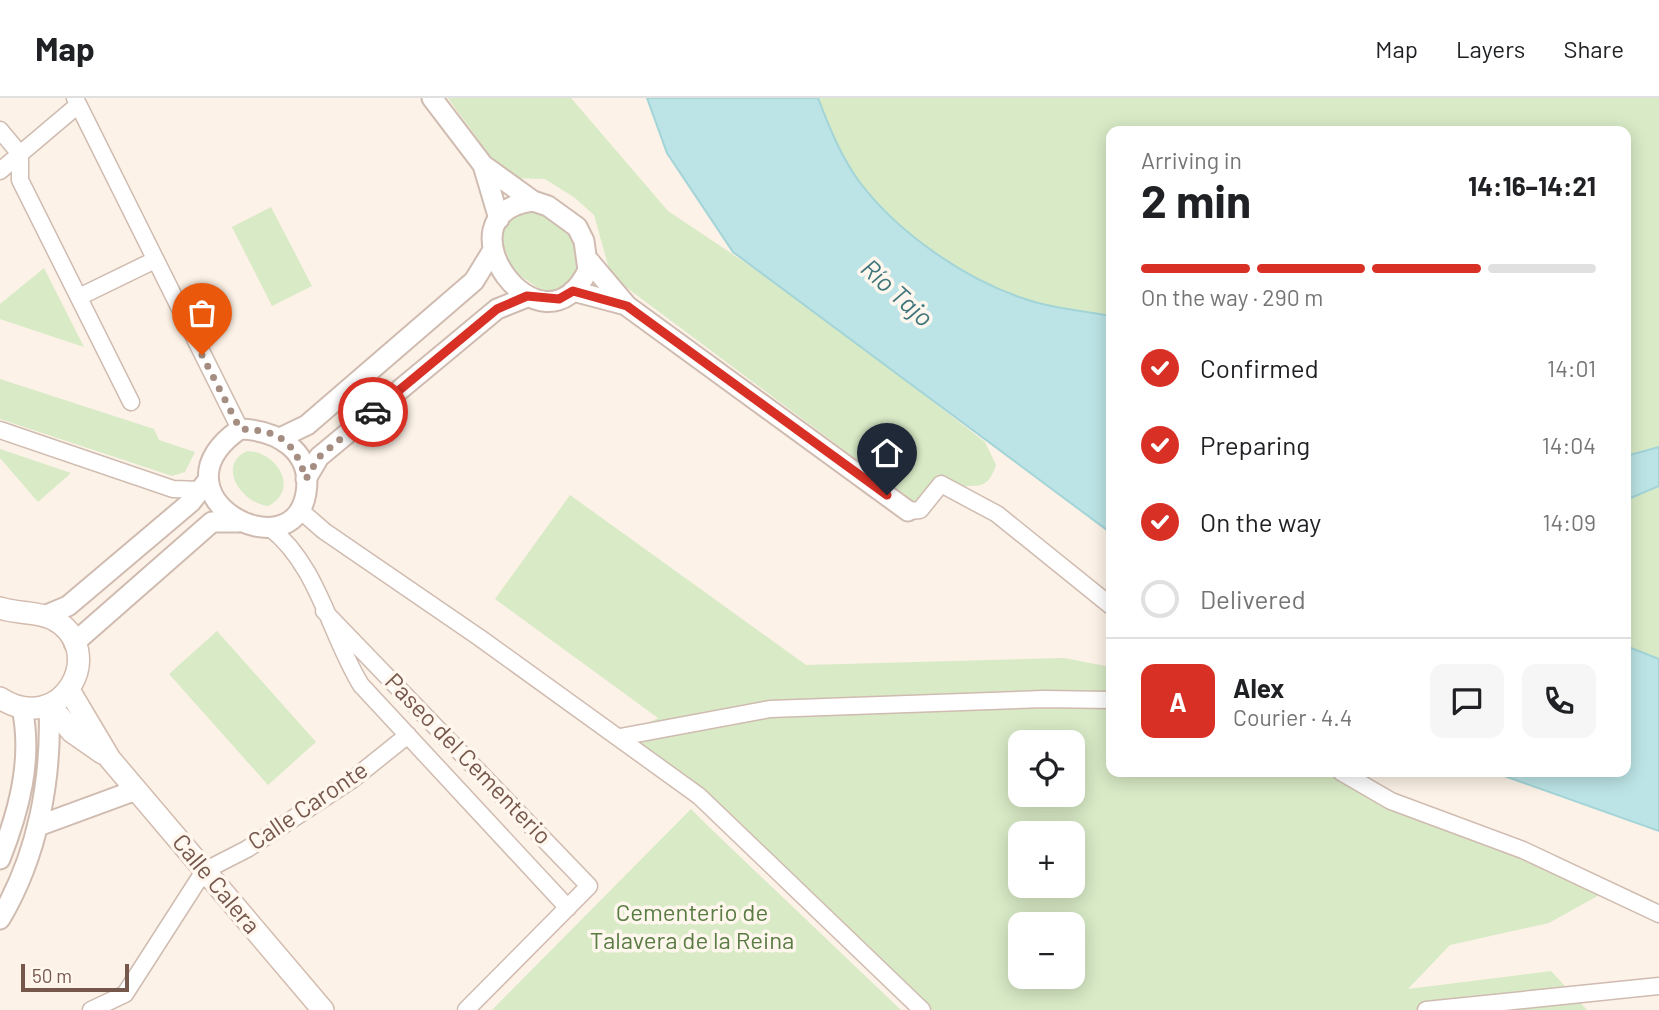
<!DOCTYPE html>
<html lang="en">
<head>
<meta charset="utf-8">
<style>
	:root { --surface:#fff; --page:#f6f6f6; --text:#202124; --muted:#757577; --line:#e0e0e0; --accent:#d93025 }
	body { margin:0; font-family:Barlow,sans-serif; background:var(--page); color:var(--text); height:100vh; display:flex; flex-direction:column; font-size:26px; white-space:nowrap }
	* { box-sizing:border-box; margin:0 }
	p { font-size:23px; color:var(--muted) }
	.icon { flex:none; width:38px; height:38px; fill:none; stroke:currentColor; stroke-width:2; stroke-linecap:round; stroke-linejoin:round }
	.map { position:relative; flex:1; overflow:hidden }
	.details { position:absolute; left:1106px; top:28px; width:525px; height:651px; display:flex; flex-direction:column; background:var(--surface); border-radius:14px; box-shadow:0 4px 18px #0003 }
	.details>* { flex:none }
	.fabs { position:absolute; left:1008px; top:632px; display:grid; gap:14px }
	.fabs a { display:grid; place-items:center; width:77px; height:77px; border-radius:14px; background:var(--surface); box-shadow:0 4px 18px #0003; font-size:35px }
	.scale { position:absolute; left:21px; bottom:18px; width:108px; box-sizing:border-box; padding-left:7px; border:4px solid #76574c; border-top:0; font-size:19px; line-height:24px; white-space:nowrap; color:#76574c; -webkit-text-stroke:5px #fff7ee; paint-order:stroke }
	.pin { position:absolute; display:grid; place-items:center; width:60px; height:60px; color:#fff; margin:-72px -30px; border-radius:50% 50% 50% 0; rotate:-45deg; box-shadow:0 0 7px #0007 }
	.pin .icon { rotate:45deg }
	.courier { position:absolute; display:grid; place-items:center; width:70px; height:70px; margin:-35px; border:5px solid #d93025; border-radius:50%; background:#fff; color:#222; box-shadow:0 2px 9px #0007 }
	.summary em { font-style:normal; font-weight:700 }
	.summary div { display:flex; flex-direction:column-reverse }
	.summary { display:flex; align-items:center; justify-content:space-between; height:119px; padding:0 35px }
	h1 { font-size:46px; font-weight:700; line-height:52px }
	.bar { display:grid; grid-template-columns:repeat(4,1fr); gap:10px 7px; align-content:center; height:84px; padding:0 35px }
	.bar i { height:9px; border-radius:5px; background:var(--line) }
	.bar .active { background:var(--accent) }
	.bar p { grid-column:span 4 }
	.line { display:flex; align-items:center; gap:18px; padding:0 35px; border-top:2px solid var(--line) }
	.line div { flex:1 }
	.round { display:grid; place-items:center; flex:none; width:74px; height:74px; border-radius:14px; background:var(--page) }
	ol { padding:0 35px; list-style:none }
	li { display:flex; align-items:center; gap:21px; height:77px }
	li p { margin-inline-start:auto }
	li .icon { padding:7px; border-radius:50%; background:var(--accent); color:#fff; stroke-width:4 }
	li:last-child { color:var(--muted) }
	li i { width:38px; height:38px; border:4px solid var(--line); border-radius:50% }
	header { display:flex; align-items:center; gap:42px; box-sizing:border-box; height:98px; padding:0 35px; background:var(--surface); border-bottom:2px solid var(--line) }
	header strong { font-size:33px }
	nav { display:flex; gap:38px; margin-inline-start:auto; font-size:24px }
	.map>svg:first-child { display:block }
	.green { fill:#d8eac6; fill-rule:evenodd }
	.water { fill:#bce4e6; stroke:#a2d4d8; stroke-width:2 }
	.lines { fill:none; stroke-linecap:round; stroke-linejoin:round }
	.minor-casing { stroke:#d0bbb0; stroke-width:19 }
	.tertiary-casing { stroke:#d0bbb0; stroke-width:23 }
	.secondary-casing { stroke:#d3bbae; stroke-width:24 }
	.minor { stroke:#fff; stroke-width:16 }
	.tertiary { stroke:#fff; stroke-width:19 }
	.secondary { stroke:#fff; stroke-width:21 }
	.done { stroke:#a58d82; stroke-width:7; stroke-dasharray:0 12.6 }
	.route { stroke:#d93025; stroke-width:9 }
	.labels { text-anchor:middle; stroke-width:7; stroke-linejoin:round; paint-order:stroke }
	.street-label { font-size:24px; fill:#76574c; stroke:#fff7ee }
	.park-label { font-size:24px; fill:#597c43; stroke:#fff7ee }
	.water-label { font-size:26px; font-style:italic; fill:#3f767b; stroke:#fff7ee }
</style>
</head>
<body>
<header>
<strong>Map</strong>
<nav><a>Map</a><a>Layers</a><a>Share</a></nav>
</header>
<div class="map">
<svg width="1659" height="912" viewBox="0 0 1659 912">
	<rect width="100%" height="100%" fill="#fcf2e7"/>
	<path class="green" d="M448 0H571L668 113 804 204 985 344 996 367C986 398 974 382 952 392 942 396 934 406 926 413L611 178 594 117 575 100 545 81 510 80 502 75Z
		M818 0H1659V349L1626 358V33H1111V218C1082 213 1050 210 1022 200 963 180 899 136 861 86 842 61 829 29 818 0Z
		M271 109 312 188 272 208 232 129Z
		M541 110 573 137 583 166 573 186 552 193 540 191 513 173 502 144 507 116Z
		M44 170 84 249 0 221V206Z
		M0 281 154 331 159 342 195 354 185 374 172 378 0 321Z
		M0 351 71 375 38 404 0 360Z
		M247 353C278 354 300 392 268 408 242 405 216 368 247 353Z
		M1659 388V561L1626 548V402Z
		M570 397 806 567 1064 560 1111 569V674H1341L1610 791 1549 825 1450 847 1408 891 1551 873 1587 912H923L684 686 620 639 658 620 495 501ZM1020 644H1073V696H1020ZM1020 735H1073V788H1020ZM1020 826H1073V878H1020Z
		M217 533 316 644 268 687 169 576Z
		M691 711 709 729 901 912H492Z"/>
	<path class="water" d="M647 0H818C829 29 842 61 861 86 899 135 963 180 1022 200 1050 210 1082 213 1111 218V435L733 154 667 55Z
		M1659 349V388L1626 402V358Z
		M1626 548 1659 561V733L1493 674H1626Z"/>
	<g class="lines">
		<defs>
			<path id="minor" d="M75 0 240 331
				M0 32 20 56V82L131 304
				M0 73 78 7
				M79 199 155 162
				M0 332 173 391 201 392
				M300 412 324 433 480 540 699 698 922 912
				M908 413 920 412 941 386 997 416 1111 508
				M270 430C318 467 330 537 361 587L568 810
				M324 513 589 788 466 912
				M620 639 770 611 1043 601 1111 602
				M1341 674 1391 703 1523 752 1659 816
				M91 912 125 896 204 773 247 751 353 681 408 637
				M1426 912 1659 888"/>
			<path id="tertiary" d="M432 0 483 67 533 103 548 108 577 129 584 143 588 172C542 268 433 115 533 103
				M483 67 499 121
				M589 163 627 208 908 413
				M573 193 626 207
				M240 331C276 332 313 352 306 395 293 476 145 397 240 331Z
				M282 339 307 327 474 183 493 152
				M306 381 319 359 497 211 527 199
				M44 518 68 508 191 404 208 382
				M74 545 212 424H238
				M38 728 136 692
				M0 761C19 713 33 661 22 610
				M0 821C38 757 52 681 49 608"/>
			<path id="secondary" d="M0 510C17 516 37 513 53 521 110 552 62 640 0 600
				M69 592 110 661 323 912
				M50 607 72 634 102 655"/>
		</defs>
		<use href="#minor" class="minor-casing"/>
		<use href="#tertiary" class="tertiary-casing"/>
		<use href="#secondary" class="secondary-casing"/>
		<use href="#minor" class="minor"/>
		<use href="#tertiary" class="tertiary"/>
		<use href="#secondary" class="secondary"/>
	</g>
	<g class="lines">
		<path class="done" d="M202 257 240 331C280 332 294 343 306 381L319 359 373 314"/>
		<path class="route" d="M373 314 497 211 527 198 559 201 573 193 627 208 887 397"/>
	</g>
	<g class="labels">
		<g class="street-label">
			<text transform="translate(468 661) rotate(46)" y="8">Paseo del Cementerio</text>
			<text transform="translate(308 708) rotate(-34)" y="8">Calle Caronte</text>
			<text transform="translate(216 786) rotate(50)" y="8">Calle Calera</text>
		</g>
		<g class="park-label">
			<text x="692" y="823">Cementerio de<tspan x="692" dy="28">Talavera de la Reina</tspan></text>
		</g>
		<g class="water-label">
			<text transform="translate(897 195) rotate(42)" y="9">Río Tajo</text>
		</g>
	</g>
</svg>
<div class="fabs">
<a><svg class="icon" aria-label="locate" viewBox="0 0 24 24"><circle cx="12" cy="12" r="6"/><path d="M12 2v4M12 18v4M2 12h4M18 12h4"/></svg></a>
<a>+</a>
<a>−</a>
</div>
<div class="scale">50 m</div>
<div class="pin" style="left:202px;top:257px;background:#ea580c"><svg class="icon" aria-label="bag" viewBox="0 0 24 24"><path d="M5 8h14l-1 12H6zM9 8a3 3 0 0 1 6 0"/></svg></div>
<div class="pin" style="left:887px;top:397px;background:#1f2937"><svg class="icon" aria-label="home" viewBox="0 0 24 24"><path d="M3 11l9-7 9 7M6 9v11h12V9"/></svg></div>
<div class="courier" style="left:373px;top:314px"><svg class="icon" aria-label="car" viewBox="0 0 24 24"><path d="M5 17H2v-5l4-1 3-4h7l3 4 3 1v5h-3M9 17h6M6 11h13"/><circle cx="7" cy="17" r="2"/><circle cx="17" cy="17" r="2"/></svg></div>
<section class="details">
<div class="summary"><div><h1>2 min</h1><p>Arriving in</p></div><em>14:16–14:21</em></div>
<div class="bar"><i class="active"></i><i class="active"></i><i class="active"></i><i></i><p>On the way · 290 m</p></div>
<ol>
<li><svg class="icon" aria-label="check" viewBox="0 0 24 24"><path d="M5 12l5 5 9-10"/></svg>Confirmed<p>14:01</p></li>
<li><svg class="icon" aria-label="check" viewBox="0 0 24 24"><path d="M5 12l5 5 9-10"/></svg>Preparing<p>14:04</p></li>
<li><svg class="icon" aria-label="check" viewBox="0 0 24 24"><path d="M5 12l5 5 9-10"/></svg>On the way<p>14:09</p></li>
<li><i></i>Delivered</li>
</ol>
<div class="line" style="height:126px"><b class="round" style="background:var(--accent);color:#fff">A</b><div><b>Alex</b><p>Courier · 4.4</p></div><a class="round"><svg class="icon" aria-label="chat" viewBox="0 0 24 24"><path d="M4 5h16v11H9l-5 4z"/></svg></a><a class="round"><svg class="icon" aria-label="phone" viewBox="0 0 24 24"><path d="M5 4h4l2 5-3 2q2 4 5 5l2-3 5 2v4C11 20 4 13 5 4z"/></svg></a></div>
</section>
</div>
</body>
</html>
